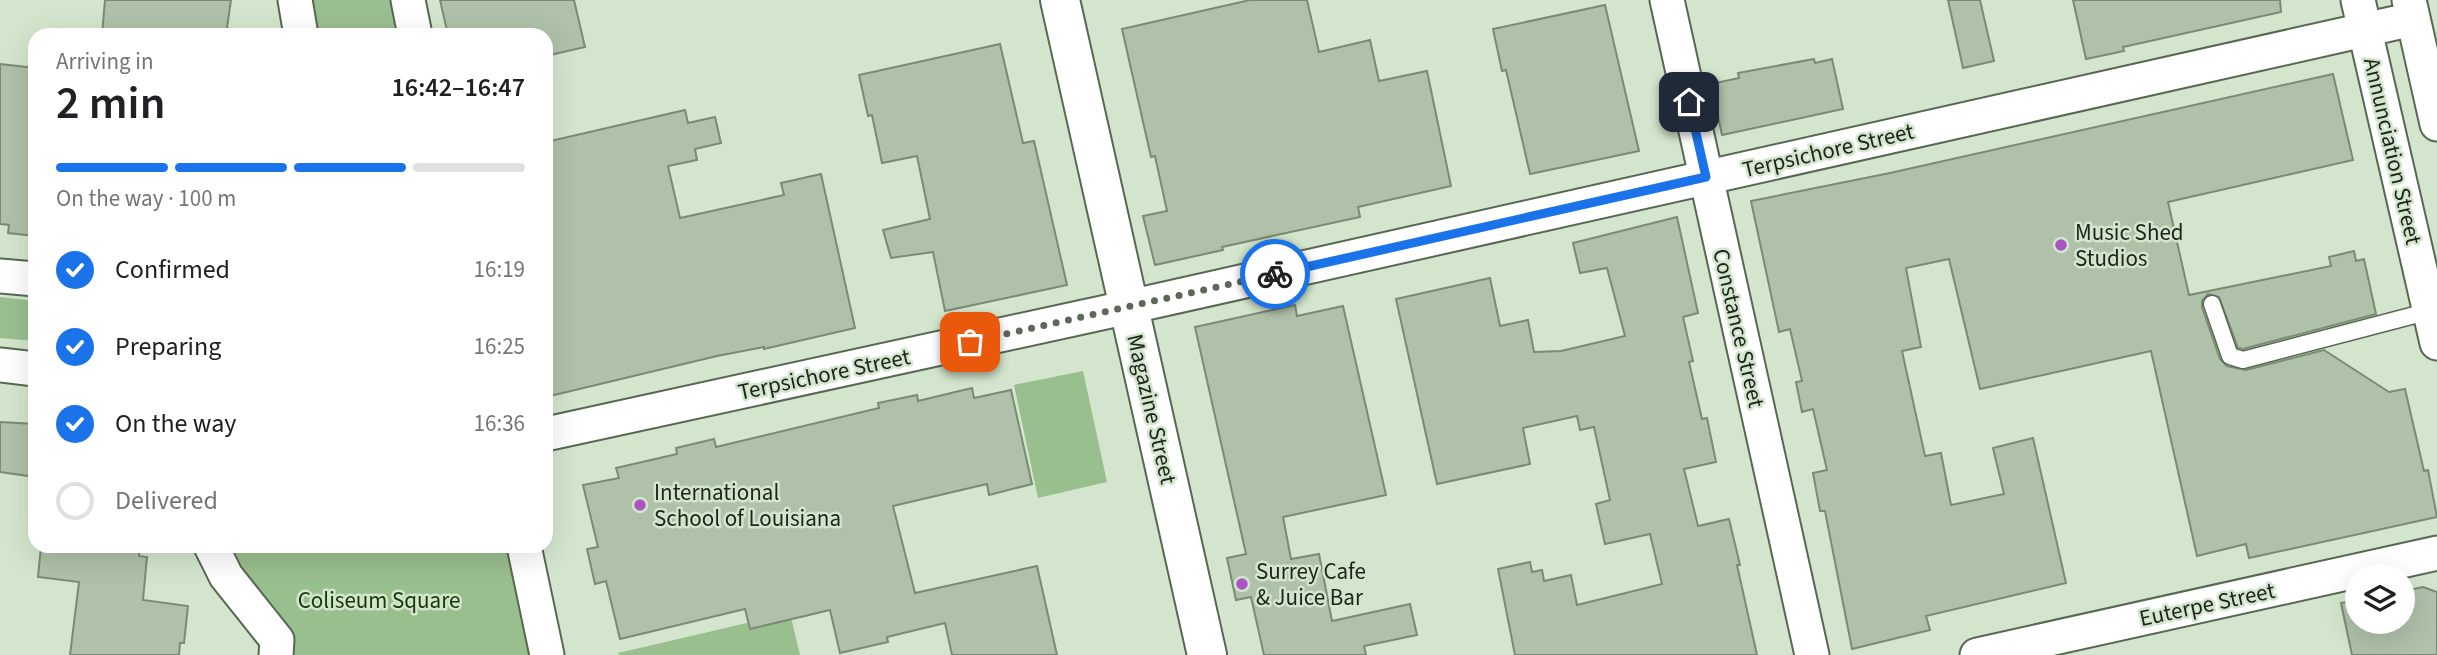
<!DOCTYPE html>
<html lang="en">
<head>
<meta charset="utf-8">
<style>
	:root { --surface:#fff; --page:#f2f2f2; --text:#202124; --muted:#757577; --line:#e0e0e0; --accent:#1a73e8 }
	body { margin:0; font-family:"Source Sans 3",sans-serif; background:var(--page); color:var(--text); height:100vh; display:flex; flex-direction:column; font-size:26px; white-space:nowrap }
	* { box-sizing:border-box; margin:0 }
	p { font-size:23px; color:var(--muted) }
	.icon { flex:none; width:38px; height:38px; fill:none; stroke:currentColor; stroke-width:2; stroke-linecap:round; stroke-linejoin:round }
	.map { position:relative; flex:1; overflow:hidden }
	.details { position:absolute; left:28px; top:28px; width:525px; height:525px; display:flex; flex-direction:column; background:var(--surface); border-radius:21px; box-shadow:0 7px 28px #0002 }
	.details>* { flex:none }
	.controls { position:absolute; left:2345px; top:564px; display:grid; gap:14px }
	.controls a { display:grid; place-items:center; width:70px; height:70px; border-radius:50%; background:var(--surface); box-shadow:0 7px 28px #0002; font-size:35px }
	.pin { position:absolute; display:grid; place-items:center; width:60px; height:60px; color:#fff; margin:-30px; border-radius:14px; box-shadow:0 4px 10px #0006 }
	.courier { position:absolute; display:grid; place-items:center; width:70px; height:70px; margin:-35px; border:5px solid #1a73e8; border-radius:50%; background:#fff; color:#222; box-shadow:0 2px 9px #0007 }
	.summary em { font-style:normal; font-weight:600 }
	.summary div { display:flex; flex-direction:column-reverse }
	.summary { display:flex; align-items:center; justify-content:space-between; height:119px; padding:0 28px }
	h1 { font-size:46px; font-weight:600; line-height:52px }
	.bar { display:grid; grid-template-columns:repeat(4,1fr); gap:10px 7px; align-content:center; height:84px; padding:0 28px }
	.bar i { height:9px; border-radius:5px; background:var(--line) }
	.bar .selected { background:var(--accent) }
	.bar p { grid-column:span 4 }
	ol { padding:0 28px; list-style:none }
	li { display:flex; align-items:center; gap:21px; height:77px }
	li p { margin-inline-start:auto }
	li .icon { padding:7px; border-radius:50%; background:var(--accent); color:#fff; stroke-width:4 }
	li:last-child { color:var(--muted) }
	li i { width:38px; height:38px; border:4px solid var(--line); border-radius:50% }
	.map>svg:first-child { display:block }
	.green { fill:#9abf8f }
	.building { fill:#afc1a9; stroke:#7a8b74; stroke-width:2 }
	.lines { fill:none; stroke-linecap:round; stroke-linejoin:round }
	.service-casing { stroke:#576852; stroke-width:19 }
	.minor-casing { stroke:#576852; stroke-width:37 }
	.tertiary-casing { stroke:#576852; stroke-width:42 }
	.service { stroke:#fff; stroke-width:16 }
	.minor { stroke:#fff; stroke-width:33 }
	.tertiary { stroke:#fff; stroke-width:38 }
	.done { stroke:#5d6859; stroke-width:7; stroke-dasharray:0 12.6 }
	.route { stroke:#1a73e8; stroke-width:9 }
	.poi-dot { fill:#ab55c3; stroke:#d3e6cd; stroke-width:2.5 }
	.labels { text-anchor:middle; stroke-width:5; stroke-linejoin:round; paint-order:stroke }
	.street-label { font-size:23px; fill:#1d241b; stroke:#d3e6cd }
	.poi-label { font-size:23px; fill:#1d241b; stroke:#d3e6cd; text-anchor:start }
	.park-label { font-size:23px; fill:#143806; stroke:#d3e6cd }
</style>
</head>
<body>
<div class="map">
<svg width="2437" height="655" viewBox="0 0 2437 655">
	<rect width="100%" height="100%" fill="#d3e6cd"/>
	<path class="green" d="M295 0H408L415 35H301Z
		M0 297 35 301V341L0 338Z
		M1083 371 1107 482 1038 498 1014 385Z
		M211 546H524L547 655H276Z
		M790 613 800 655H619L618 653Z"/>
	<path class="building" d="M105 0H231L226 35H102Z
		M440 0H574L585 47 546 56V35H448Z
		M1250 0H1307L1319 52 1370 40 1379 81 1427 71 1451 186 1358 207 1360 217 1222 247 1223 250 1155 265 1143 216 1167 211 1155 156 1151 157 1122 29Z
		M1948 0H1980L1994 61 1963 68Z
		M2073 0H2280L2281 12 2123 47 2124 51 2086 59Z
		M1605 5 1639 151 1530 174 1506 70 1502 71 1493 29Z
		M1000 44 1023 143 1034 141 1067 285 945 311 933 252 891 258 883 230 930 219 917 156 882 163 872 115 868 116 859 75Z
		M1814 59 1815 63 1832 59 1843 109 1722 135 1711 84 1739 78 1738 73Z
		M0 64 35 68V236L8 233 9 225 0 224Z
		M2333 74 2353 160 2168 202 2189 295 2331 266 2329 257 2354 251 2356 261 2364 259 2376 314 2243 349 2238 348 2219 297 2208 294 2202 301V307L2220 359 2227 366 2246 370 2324 350 2389 392 2405 389 2424 471 2428 470 2437 517 2249 558 2246 544 2197 556 2151 351 1980 389 1949 259 1906 268 1921 347 1902 351 1925 456 1941 453 1951 505 2004 494 1993 448 2033 438 2066 583 1926 616 1930 630 1852 649 1825 511H1820L1813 473 1827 470 1813 409 1802 412 1796 382 1802 381 1790 329 1779 332 1751 201 1890 173Z
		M685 110 688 123 715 117 721 143 695 149 697 160 668 166 680 218 784 195 781 183 821 174 855 328 764 349V347L717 356 546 397V142Z
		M1677 217 1698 313 1683 317 1693 361 1689 362 1702 419 1707 418 1716 462 1684 469 1698 526 1729 519 1740 565H1737L1757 655H1515L1498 569 1530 562 1532 572 1542 570 1544 581 1571 575 1577 605 1662 584 1650 534 1605 544 1596 504 1610 500 1594 427 1580 430 1577 416 1523 428 1530 464 1437 484 1396 299 1490 278 1500 326 1528 320 1534 352 1561 351 1625 336 1607 268 1580 273 1573 243Z
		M1295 305 1297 316 1343 306 1386 495 1283 517 1291 559 1319 554 1332 621 1410 604 1417 635 1364 646 1366 655H1264L1251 597 1236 600 1227 558 1246 554 1195 327Z
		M972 388 974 398 1011 390 1032 484 989 495 987 484 893 506 915 593 1037 566 1057 655H952L945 623 887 637 888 642 840 653 830 610 750 629 745 609 620 639 606 581 595 584 587 549 598 547 583 485 619 478 616 468 677 454 676 448 714 439 716 447 879 408 878 403 917 395 918 401Z
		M0 422 35 424V477L0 472Z
		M41 546H140L139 556 147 557 143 600 188 606 184 643H180L179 655H70L79 582 38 577Z
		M2423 587 2437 592V655H2352L2341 603 2357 600V621H2403V591Z"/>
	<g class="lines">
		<defs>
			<path id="service" d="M2212 304 2230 356 2243 360 2430 311"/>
			<path id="minor" d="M295 0 301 35
				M408 0 415 35
				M1667 0 1812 655
				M2358 0 2437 343
				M2409 0 2437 124
				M0 276 35 279
				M0 365 35 369
				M546 434 1129 307 2413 19
				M211 546 226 576 277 640 276 655
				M524 546 547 655
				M1977 655 2437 553"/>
			<path id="tertiary" d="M1060 0 1207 655"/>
		</defs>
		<use href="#service" class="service-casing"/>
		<use href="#minor" class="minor-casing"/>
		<use href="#tertiary" class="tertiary-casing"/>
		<use href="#service" class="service"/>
		<use href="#minor" class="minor"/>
		<use href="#tertiary" class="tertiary"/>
	</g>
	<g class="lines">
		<path class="done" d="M970 342 1275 274"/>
		<path class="route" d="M1275 274 1706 177 1689 102"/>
	</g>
	<g class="poi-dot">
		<circle cx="2061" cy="245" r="7"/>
		<circle cx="640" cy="505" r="7"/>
		<circle cx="1242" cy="584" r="7"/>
	</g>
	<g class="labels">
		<g class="street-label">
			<text transform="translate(1828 150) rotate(-13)" y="8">Terpsichore Street</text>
			<text transform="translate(2393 151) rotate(77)" y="8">Annunciation Street</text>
			<text transform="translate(1739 328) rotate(77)" y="8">Constance Street</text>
			<text transform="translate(824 374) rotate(-12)" y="8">Terpsichore Street</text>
			<text transform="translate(1152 409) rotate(77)" y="8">Magazine Street</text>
			<text transform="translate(2207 604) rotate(-12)" y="8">Euterpe Street</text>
		</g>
		<g class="poi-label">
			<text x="2075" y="240">Music Shed<tspan x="2075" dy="26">Studios</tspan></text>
			<text x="654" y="500">International<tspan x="654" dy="26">School of Louisiana</tspan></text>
			<text x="1256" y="579">Surrey Cafe<tspan x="1256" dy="26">&amp; Juice Bar</tspan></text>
		</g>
		<g class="park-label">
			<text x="379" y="608">Coliseum Square</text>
		</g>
	</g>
</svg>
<div class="controls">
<a><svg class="icon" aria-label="layers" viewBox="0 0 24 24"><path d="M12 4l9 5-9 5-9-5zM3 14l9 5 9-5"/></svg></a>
</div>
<div class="pin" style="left:970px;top:342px;background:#ea580c"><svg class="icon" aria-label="bag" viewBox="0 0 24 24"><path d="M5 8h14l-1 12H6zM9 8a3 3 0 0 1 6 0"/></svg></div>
<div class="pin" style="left:1689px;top:102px;background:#1f2937"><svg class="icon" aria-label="home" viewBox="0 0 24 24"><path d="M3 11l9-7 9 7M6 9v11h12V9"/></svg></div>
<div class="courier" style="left:1275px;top:274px"><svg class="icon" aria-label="bike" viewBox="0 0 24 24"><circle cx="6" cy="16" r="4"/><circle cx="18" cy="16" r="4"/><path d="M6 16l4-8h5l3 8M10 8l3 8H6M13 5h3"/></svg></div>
<section class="details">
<div class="summary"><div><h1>2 min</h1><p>Arriving in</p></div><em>16:42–16:47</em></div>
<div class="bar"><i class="selected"></i><i class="selected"></i><i class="selected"></i><i></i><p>On the way · 100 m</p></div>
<ol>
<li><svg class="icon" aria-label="check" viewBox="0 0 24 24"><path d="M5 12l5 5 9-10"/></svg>Confirmed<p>16:19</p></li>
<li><svg class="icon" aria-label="check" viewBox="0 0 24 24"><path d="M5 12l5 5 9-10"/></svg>Preparing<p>16:25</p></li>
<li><svg class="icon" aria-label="check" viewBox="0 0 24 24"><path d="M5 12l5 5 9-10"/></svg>On the way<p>16:36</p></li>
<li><i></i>Delivered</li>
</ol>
</section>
</div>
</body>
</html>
